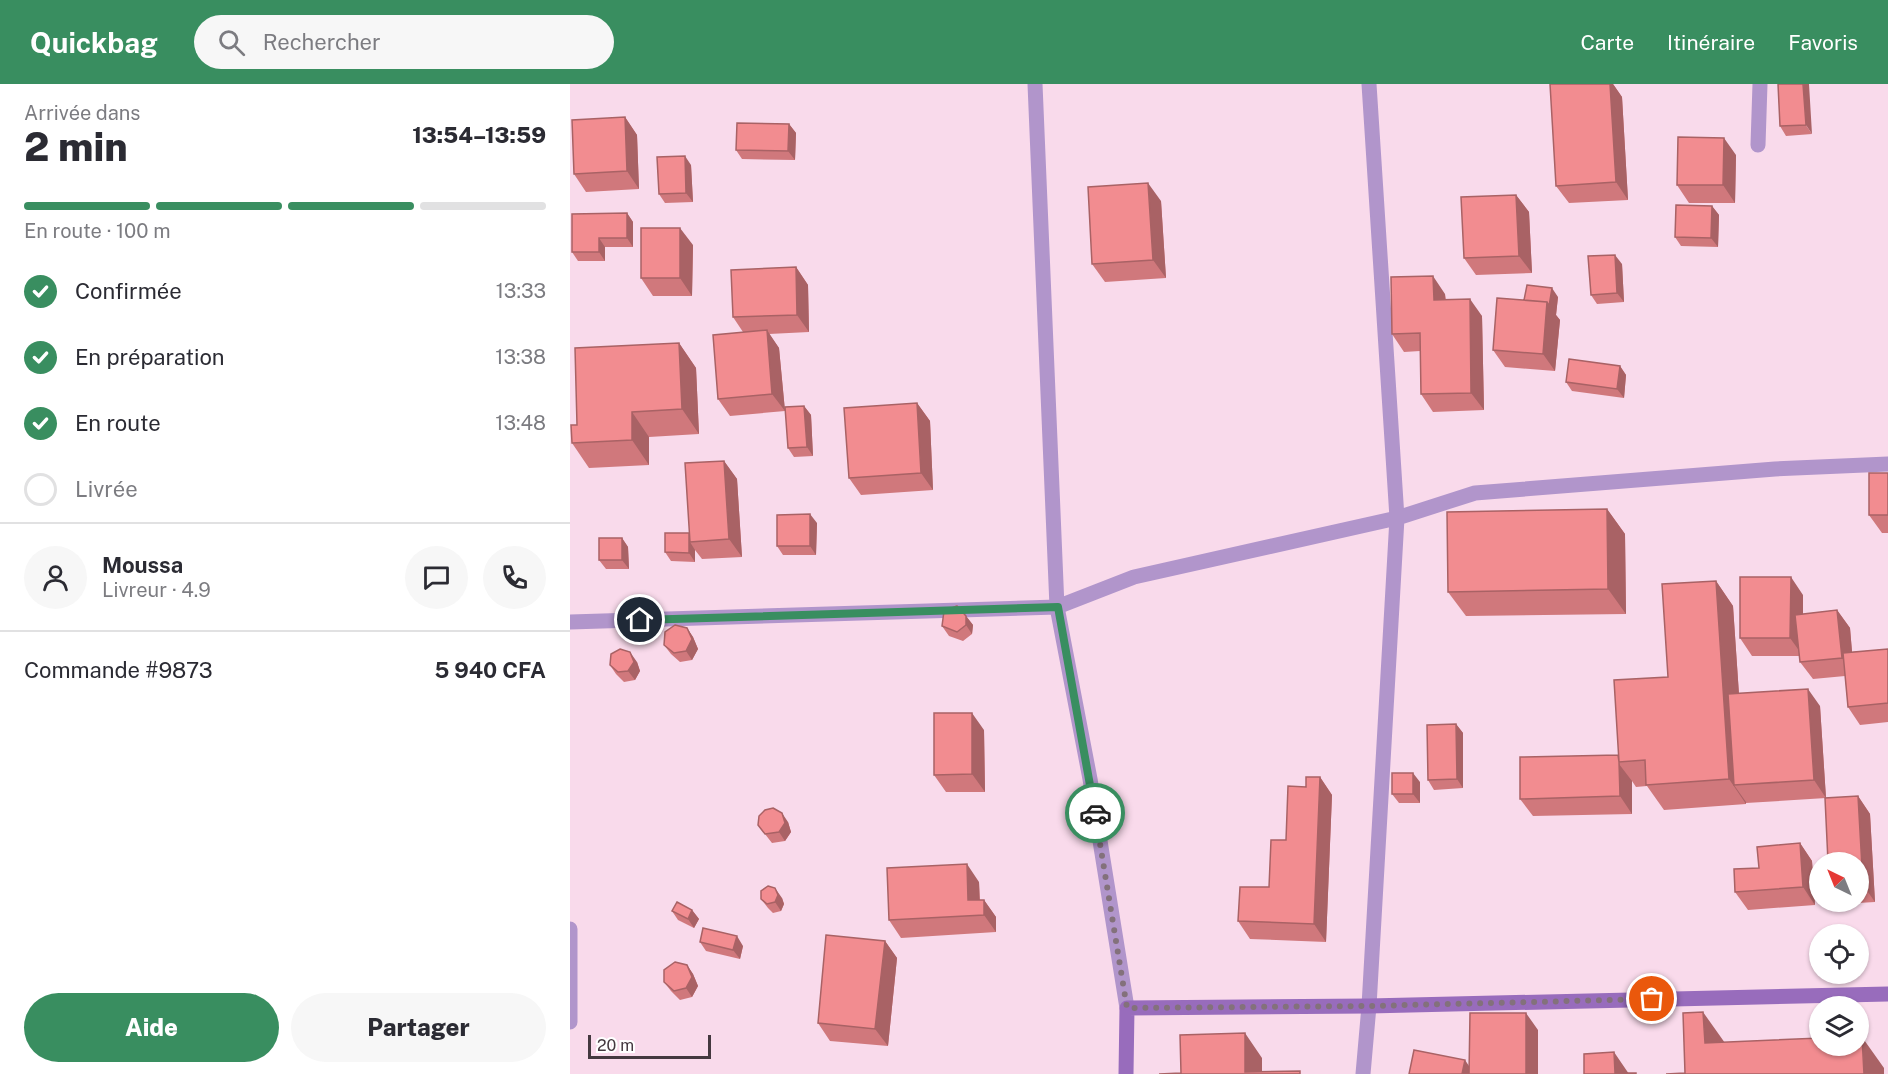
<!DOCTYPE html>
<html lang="fr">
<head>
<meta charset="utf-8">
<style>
	:root { --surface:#fff; --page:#f7f7f7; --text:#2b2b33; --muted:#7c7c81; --line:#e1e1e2; --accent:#398e60 }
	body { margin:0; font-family:"Public Sans",sans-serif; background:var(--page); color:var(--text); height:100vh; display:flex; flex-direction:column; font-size:22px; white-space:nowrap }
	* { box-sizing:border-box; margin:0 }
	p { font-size:20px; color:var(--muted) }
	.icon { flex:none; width:33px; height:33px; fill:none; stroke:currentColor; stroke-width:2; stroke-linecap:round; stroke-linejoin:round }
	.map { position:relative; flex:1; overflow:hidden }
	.sheet { display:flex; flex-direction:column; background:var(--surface); width:570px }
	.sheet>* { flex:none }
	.needle { width:39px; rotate:317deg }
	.controls { position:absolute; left:1239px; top:768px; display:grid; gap:12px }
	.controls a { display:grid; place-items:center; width:60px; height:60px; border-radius:50%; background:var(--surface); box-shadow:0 2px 4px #0004; font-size:30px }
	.scale { position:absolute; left:18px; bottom:15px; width:123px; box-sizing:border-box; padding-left:6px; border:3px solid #44383f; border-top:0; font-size:16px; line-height:21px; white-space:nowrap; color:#44383f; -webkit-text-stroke:4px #fff; paint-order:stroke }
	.pin { position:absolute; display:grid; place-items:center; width:51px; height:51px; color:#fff; margin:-26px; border:3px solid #fff; border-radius:50%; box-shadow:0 2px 6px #0007 }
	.courier { position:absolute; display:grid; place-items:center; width:60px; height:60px; margin:-30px; border:4px solid #398e60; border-radius:50%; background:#fff; color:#222; box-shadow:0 2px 8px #0007 }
	.summary em { font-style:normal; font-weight:800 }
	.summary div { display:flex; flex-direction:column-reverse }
	.summary { display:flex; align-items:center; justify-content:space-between; height:102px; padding:0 24px }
	h1 { font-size:39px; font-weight:800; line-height:45px }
	.bar { display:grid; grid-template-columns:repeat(4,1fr); gap:9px 6px; align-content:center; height:72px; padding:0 24px }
	.bar i { height:8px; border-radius:4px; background:var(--line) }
	.bar .on { background:var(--accent) }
	.bar p { grid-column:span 4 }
	.line { display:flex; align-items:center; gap:15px; padding:0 24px; border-top:2px solid var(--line) }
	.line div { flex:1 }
	.round { display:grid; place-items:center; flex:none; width:63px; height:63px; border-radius:32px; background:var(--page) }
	ol { padding:0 24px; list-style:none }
	li { display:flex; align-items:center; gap:18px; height:66px }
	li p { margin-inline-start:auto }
	li .icon { padding:6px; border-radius:50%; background:var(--accent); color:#fff; stroke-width:4 }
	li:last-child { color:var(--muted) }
	li i { width:33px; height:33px; border:3px solid var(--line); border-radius:50% }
	.cta { display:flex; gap:12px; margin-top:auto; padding:12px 24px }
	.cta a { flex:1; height:69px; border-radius:36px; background:var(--accent); color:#fff; font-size:24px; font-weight:800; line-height:69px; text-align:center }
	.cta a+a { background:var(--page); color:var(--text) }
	header { display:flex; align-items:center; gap:36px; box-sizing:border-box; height:84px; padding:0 30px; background:var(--accent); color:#fff }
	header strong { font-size:28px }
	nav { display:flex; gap:33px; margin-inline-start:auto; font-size:21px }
	.search { width:420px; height:54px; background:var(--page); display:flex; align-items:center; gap:15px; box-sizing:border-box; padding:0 21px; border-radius:33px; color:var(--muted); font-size:22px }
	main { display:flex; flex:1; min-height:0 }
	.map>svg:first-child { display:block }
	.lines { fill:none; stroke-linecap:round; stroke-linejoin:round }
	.lane { stroke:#b195cb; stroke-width:15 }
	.street { stroke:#b195cb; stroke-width:15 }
	.secondary { stroke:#986cbc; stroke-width:15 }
	.wall { fill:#d0787c }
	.shaded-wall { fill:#a96265 }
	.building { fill:#f28c90; stroke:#a96265; stroke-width:1.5 }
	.done { stroke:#83717b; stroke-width:6; stroke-dasharray:0 10.8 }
	.route { stroke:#398e60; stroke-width:8 }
</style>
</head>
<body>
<header>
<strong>Quickbag</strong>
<div class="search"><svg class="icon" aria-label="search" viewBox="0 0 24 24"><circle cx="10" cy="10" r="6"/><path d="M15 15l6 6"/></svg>Rechercher</div>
<nav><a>Carte</a><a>Itinéraire</a><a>Favoris</a></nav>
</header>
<main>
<section class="sheet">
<div class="summary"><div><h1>2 min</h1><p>Arrivée dans</p></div><em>13:54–13:59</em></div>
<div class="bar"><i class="on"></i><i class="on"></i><i class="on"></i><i></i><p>En route · 100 m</p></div>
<ol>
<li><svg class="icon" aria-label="check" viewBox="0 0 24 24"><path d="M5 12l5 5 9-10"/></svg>Confirmée<p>13:33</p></li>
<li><svg class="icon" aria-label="check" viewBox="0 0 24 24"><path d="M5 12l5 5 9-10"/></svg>En préparation<p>13:38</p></li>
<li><svg class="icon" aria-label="check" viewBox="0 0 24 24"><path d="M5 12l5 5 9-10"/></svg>En route<p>13:48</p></li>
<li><i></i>Livrée</li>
</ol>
<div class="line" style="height:108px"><a class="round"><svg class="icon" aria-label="person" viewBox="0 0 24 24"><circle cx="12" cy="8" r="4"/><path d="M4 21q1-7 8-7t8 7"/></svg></a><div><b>Moussa</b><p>Livreur · 4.9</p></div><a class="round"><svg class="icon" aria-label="chat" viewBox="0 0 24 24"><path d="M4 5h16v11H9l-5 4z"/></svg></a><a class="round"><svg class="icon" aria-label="phone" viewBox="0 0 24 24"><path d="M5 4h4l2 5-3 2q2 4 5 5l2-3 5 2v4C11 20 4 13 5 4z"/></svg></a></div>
<div class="line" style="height:78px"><div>Commande #9873</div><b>5 940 CFA</b></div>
<div class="cta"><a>Aide</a><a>Partager</a></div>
</section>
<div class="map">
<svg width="1318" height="990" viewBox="0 0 1318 990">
	<rect width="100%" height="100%" fill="#f9daeb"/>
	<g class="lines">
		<path class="lane" d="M793 990 799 922"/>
		<path class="street" d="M465 0 487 523 520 695 557 924
			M799 0 827 434 799 922
			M1188 61 1190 0
			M0 538 487 523 564 493 827 434 905 409 1205 385 1318 380
			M0 845V938"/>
		<path class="secondary" d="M556 990 557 924 799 922 1318 910"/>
	</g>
	<path class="wall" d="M1040 0H1043L1052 13 1058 116 999 119 986 102Z
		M1208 0 1242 50 1216 52 1210 42Z
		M55 33 67 51 69 105 16 108 4 90Z
		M219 40 226 49 225 76 172 75 166 66Z
		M1166 71 1165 119H1119L1107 101Z
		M121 81 123 118 95 119 89 110Z
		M946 111 959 128 962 189 906 191 894 174Z
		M591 117 596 194 535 198 522 180Z
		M1142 122 1149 131 1148 163 1111 162 1105 153Z
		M57 129 63 138V163H35V177H8L2 168Z
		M123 161 122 212H83L71 194Z
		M1052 180 1054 218 1027 220 1021 211Z
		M226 183 238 201 239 248 199 250 209 264 215 327 160 332 148 315 173 248 163 233Z
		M875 210 876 216 912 232 914 326 863 328 851 310 850 267 834 268 822 250Z
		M988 213 986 231 990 236 985 287 935 283 923 266 954 216Z
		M109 259 126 284 129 350 79 353V381L19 384 2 359 7 341Z
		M1050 282 1056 291 1054 314 1002 307 996 298Z
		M347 319 360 337 363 406 291 411 279 394Z
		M234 322 241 331 243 372 224 373 218 364Z
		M154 377 167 395 172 473 132 475 125 466V478L101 477 95 468 119 449Z
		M1318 389V449H1312L1299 431Z
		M1037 425 1055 450 1056 530 896 532 878 508Z
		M247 439 246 471H213L207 462Z
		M52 454 58 463 59 485H36L29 476Z
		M1146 497 1163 522 1169 610 1250 622 1256 714 1176 719V718V720L1094 726 1077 702 1066 703 1062 697V730L963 732 950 715 1048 671 1098 593Z
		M1233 511V530L1267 526 1280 544 1282 568 1318 565V638L1290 641 1278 623 1275 592 1243 595 1230 578V572H1182L1170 554Z
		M396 532 403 541 402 550 393 557 379 552 372 542Z
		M117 544 123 553 128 565 122 576 110 578 101 570 94 561Z
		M67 578 70 587 65 596 54 598 46 590 40 581Z
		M886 640 893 649V704L864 706 858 696Z
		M414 646 415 708H376L364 691Z
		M750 693 762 711 756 858 680 855 668 837 699 803 736 703Z
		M850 698V719H829L822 710Z
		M1288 712 1300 730 1305 818 1271 820 1269 818H1288Z
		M218 738 221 748 215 757 202 759 188 741Z
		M1230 759 1242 777 1245 821 1178 826 1165 808 1189 784Z
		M409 798 410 816H414L426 833V848L331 854 319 836Z
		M212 814 214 820 211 827 203 829 198 824 191 815Z
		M122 826 129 835 124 844 108 836 102 827Z
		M315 857 327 874 318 962 260 957 248 939Z
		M130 858 173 862 170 875 136 867Z
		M117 881 123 890 128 902 122 913 110 916 101 907 94 898Z"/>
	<path class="shaded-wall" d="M1040 0H1043L1052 13 1058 116 1046 98Z
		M1233 0H1239L1242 50 1236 41Z
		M55 33 67 51 69 105 57 87Z
		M219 40 226 49 225 76 218 67Z
		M1154 54 1166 71 1165 119 1153 101Z
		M115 72 121 81 123 118 116 109Z
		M578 99 591 117 596 194 583 176Z
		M946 111 959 128 962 189 949 172Z
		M1142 122 1149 131 1148 163 1141 154Z
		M57 129 63 138V163L57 154Z
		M110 144 123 161 122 212 110 194Z
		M29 154 35 163V177L29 168Z
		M1045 171 1052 180 1054 218 1047 209Z
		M226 183 238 201 239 248 227 231Z
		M863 192 875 210 876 234 864 216Z
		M982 204 988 213 986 231 990 236 985 287 973 270 977 218Z
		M900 215 912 232 914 326 901 309Z
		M197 246 209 264 215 327 202 310Z
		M109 259 126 284 129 350 112 325Z
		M1050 282 1056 291 1054 314 1047 305Z
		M347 319 360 337 363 406 351 389Z
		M234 322 241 331 243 372 237 363Z
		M62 328 79 353V381L62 356Z
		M154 377 167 395 172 473 159 455Z
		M1037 425 1055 450 1056 530 1038 505Z
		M240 430 247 439 246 471 240 462Z
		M119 449 120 458 125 466V478L119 469Z
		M52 454 58 463 59 485 52 476Z
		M1221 493 1233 511V572L1220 554Z
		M1146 497 1163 522 1175 700 1164 701 1176 718V720L1159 695Z
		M1267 526 1280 544 1284 591 1272 574Z
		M396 532 403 541 402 550 396 541Z
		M117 544 123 553 128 565 122 576 116 567Z
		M60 568 67 578 70 587 65 596 58 587Z
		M1238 605 1250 622 1256 714 1244 696Z
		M402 629 414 646 415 708 402 690Z
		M886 640 893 649V704L887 695Z
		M1049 680 1062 697V730L1050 712Z
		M843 689 850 698V719L843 710Z
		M750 693 762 711 756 858 744 840Z
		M1288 712 1300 730 1305 818 1293 801Z
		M212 729 218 738 221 748 215 757 209 748Z
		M1230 759 1242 777 1245 821 1233 803Z
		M397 780 409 798 410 831 398 816Z
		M205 804 212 814 214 820 211 827 205 818Z
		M414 816 426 833V848L414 831Z
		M122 826 129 835 124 844 118 835Z
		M167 852 173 862 170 875 163 866Z
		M315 857 327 874 318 962 305 945Z
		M117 881 123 890 128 902 122 913 116 904Z
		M1133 928 1155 959H1135Z
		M956 929 968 946V990H956Z
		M675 949 692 974V990L675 988Z
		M1292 953 1314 984V990H1294Z
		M1044 968 1059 990 1045 989Z
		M895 976 901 985 900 990H892Z"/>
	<path class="building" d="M980 0H1040L1046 98 986 102Z
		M1208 0H1233L1236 41 1210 42Z
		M55 33 57 87 4 90 2 36Z
		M167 39 219 40 218 67 166 66Z
		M1108 53 1154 54 1153 101H1107Z
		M115 72 116 109 89 110 87 73Z
		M578 99 583 176 522 180 518 103Z
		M946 111 949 172 894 174 891 113Z
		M1106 121 1142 122 1141 154 1105 153Z
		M57 129V154H29V168H2V130Z
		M71 144H110V194H71Z
		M1045 171 1047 209 1021 211 1018 172Z
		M226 183 227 231 163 233 161 186Z
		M863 192 864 216 900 215 901 309 851 310 850 249 822 250 821 193Z
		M957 201 982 204 979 222 977 218 954 216Z
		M927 214 977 218 973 270 923 266Z
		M197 246 202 310 148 315 143 251Z
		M109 259 112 325 62 328V356L2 359 1 341H7L5 264Z
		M999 275 1050 282 1047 305 996 298Z
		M347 319 351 389 279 394 274 324Z
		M234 322 237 363 218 364 215 323Z
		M154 377 159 455 120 458 115 379Z
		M1299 389H1318V431H1299Z
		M1037 425 1038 505 878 508 877 428Z
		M240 430V462H207V431Z
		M95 449H119V469L95 468Z
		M29 454H52V476H29Z
		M1170 493H1221L1220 554H1170Z
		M1146 497 1159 695 1076 701 1075 676 1049 678 1044 596 1098 593 1092 500Z
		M387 522 396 532V541L387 548 372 542 374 527Z
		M1267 526 1272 574 1230 578 1225 531Z
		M105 541 117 544 122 555 116 567 104 569 94 561 95 548Z
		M50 565 60 568 64 578 58 587 48 588 40 581 41 570Z
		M1318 565V619L1278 623 1273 569Z
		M1238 605 1244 696 1164 701 1158 610Z
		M364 629H402V690L364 691Z
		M886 640 887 695 858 696 857 641Z
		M1048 671 1049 678 1050 712 950 715V673Z
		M822 689H843V710H822Z
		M736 693H750L744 840 668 837 670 803H699L701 756H716L718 702 736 703Z
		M1288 712 1293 801H1288V778H1258L1255 714Z
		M203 724 212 729 215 739 209 748 195 750 188 741 189 732 195 726Z
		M1230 759 1233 803 1165 808 1164 785 1189 784 1187 763Z
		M397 780 398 816H414V831L319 836 317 784Z
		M198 802 205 804 208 811 205 818 197 820 191 815V807Z
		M107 818 122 826 118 835 102 827Z
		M133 844 167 852 163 866 130 858Z
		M256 851 315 857 305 945 248 939Z
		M105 878 117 881 122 893 116 904 104 907 94 898V886Z
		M1133 928 1135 959 1250 954V962H1288V953H1292L1294 990H1096L1115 989 1113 929Z
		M900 929H956V990H899Z
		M675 949V988L730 987V990H589L611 989 610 951Z
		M844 966 895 976 892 990H839Z
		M1044 968 1045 989H1066V990H1014V970Z"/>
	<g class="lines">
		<path class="done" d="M525 729 557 924 799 922 1082 915"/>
		<path class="route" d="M70 536 488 523 525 729"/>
	</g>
</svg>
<div class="controls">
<a><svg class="needle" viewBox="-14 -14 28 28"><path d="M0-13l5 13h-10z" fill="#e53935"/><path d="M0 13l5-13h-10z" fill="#7c7c81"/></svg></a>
<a><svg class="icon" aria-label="locate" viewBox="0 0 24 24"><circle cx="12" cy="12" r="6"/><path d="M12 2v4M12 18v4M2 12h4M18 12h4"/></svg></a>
<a><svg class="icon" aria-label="layers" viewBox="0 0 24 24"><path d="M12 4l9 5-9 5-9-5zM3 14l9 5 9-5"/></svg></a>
</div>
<div class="scale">20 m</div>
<div class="pin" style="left:1082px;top:915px;background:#ea580c"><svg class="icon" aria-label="bag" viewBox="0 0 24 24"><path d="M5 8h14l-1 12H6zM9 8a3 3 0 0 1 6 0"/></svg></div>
<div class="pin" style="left:70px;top:536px;background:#1f2937"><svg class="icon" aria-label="home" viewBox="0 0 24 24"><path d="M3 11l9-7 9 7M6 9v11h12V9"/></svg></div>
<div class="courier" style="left:525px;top:729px"><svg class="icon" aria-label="car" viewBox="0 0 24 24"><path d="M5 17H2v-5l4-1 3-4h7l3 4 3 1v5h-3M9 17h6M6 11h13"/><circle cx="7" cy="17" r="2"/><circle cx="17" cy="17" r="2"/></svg></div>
</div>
</main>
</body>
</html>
